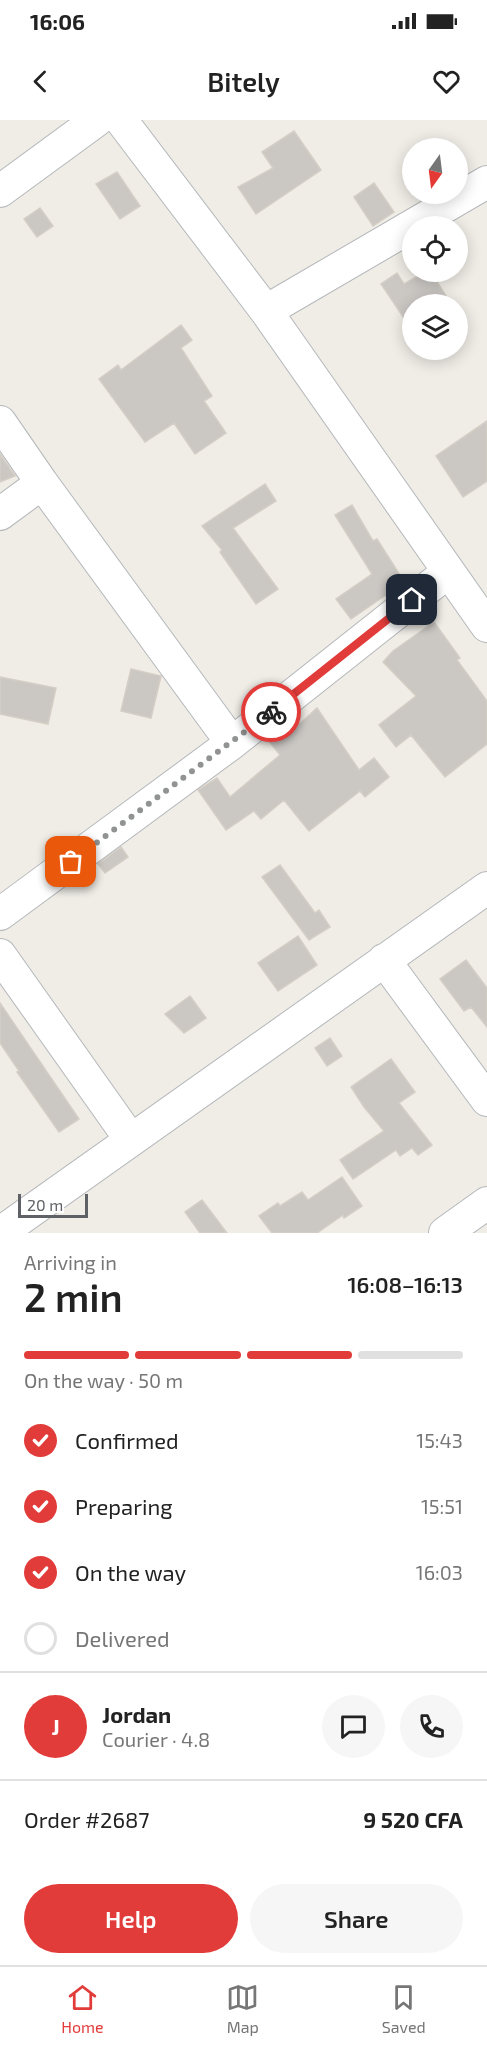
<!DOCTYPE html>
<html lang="en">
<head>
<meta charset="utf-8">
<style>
	:root { --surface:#fff; --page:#f6f6f6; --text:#222; --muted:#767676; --line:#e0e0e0; --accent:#e23c3a }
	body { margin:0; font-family:"Exo 2",sans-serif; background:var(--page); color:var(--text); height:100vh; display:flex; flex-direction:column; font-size:22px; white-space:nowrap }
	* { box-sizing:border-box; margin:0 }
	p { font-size:20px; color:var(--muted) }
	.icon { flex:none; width:33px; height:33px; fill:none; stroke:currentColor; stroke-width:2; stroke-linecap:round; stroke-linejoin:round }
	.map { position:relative; height:1113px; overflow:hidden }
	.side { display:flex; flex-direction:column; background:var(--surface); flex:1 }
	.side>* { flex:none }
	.needle { width:39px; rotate:194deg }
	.buttons { position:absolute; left:402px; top:18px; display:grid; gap:12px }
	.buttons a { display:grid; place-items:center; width:66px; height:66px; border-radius:50%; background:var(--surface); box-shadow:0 3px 15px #0003; font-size:30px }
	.scale { position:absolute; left:18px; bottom:15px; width:70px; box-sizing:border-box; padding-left:6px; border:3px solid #5e6266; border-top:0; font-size:16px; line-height:21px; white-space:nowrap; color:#5e6266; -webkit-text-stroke:4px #fff; paint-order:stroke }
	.pin { position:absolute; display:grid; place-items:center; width:51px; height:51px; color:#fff; margin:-26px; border-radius:12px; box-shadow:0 3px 9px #0006 }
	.courier { position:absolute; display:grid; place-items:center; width:60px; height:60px; margin:-30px; border:4px solid #e23c3a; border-radius:50%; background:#fff; color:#222; box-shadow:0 2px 8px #0007 }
	.summary em { font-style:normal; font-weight:600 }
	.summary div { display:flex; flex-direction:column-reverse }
	.summary { display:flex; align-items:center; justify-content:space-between; height:102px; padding:0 24px }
	h1 { font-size:39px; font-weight:600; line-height:45px }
	.bar { display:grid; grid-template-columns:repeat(4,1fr); gap:9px 6px; align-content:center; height:72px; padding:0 24px }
	.bar i { height:8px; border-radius:4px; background:var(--line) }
	.bar .selected { background:var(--accent) }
	.bar p { grid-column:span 4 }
	.line { display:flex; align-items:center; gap:15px; padding:0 24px; border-top:2px solid var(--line) }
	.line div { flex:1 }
	.round { display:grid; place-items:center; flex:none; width:63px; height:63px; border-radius:32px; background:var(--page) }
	ol { padding:0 24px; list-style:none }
	li { display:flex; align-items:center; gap:18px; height:66px }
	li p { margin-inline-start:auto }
	li .icon { padding:6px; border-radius:50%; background:var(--accent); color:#fff; stroke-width:4 }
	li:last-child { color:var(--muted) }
	li i { width:33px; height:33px; border:3px solid var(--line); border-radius:50% }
	.primary-button { display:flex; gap:12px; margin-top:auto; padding:12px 24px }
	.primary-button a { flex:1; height:69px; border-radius:36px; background:var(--accent); color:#fff; font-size:24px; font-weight:600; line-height:69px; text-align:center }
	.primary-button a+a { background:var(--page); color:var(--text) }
	.status { display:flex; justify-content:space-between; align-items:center; height:42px; padding:0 30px; background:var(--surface); direction:ltr }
	.status svg { height:16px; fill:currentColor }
	header { display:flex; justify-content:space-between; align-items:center; height:78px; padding:0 24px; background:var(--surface); font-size:27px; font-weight:600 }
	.tabs { display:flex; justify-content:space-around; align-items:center; height:84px; border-top:2px solid var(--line); background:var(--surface); font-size:16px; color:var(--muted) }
	.tabs a { display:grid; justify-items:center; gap:3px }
	.tabs .selected { color:var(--accent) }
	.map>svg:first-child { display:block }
	.building { fill:#cbc8c4; stroke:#d4cec5; stroke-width:1.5 }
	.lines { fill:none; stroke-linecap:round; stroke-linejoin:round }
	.minor-casing { stroke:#b4b7ba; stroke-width:34 }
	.minor { stroke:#fff; stroke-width:32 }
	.done { stroke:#919393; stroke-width:6; stroke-dasharray:0 10.8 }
	.route { stroke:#e23c3a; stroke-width:8 }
</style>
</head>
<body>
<div class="status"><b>16:06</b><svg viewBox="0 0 49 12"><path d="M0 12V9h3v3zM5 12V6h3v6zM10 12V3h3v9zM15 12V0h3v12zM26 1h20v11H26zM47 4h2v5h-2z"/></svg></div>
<header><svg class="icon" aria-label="back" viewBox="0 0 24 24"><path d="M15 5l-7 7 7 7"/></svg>Bitely<svg class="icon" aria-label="heart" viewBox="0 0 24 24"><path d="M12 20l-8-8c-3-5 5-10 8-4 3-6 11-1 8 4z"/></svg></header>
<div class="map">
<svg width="487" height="1113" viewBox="0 0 487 1113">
	<rect width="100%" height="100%" fill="#f0ede7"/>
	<path class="building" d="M294 11 321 50 256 94 238 67 273 48 262 32Z
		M117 52 140 86 120 99 96 64Z
		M374 63 394 92 373 106 354 77Z
		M40 88 53 106 37 117 24 99Z
		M425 152H431L451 184H412V210L381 164 397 153 404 164Z
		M181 205 192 220 181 228 212 276 204 281 226 313 195 334 174 303 145 322 99 259 118 245 121 250Z
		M487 301V361L463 377 436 336Z
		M0 334 15 356 0 362Z
		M265 364 276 381 233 408 278 469 256 484 220 432 222 430 202 406Z
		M352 385 373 421 377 419 405 463 387 477 386 475 351 499 336 479 372 454 335 395Z
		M434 502 460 538 457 540 487 581V624L445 657 411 615 396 627 379 605 416 576 383 542 393 531Z
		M131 549 161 556 151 598 121 591Z
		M0 557 56 568 48 604 0 594Z
		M317 588 359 650 374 638 389 657 365 677 360 671 309 711 284 680 261 699 254 691 226 710 198 670 217 658 230 677 280 635 269 621 288 606 292 611Z
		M121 727 128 737 105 753 98 744Z
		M280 745 315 793 319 790 330 807 309 820 262 757Z
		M298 816 317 845 278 871 258 843Z
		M466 840 487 868V907L471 887 464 891 440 859Z
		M190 876 206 898 184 913 165 894Z
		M0 883 79 999 59 1012 17 952 19 951 0 923Z
		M330 918 342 936 327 946 315 928Z
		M391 939 415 972 399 983 432 1025 418 1035 412 1028 400 1036 396 1030 353 1059 340 1040 384 1011 364 987 351 967Z
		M342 1057 362 1086 344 1098 343 1095 317 1113H272L259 1096 278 1083 280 1086 302 1072 308 1080Z
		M202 1080 227 1113H200L185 1092Z"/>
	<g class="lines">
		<defs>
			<path id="minor" d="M121 0 266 191 487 506
				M0 71 97 0
				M266 191 487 62
				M0 302 42 363 232 623
				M0 394 42 363
				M0 794 232 623 448 452
				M0 835 131 1020
				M384 840 487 980
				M0 1113 487 768
				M445 1113 487 1083"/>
		</defs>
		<use href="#minor" class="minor-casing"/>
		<use href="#minor" class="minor"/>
	</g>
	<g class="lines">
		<path class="done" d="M71 742 271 592"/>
		<path class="route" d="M271 592 412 480"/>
	</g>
</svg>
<div class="buttons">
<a><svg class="needle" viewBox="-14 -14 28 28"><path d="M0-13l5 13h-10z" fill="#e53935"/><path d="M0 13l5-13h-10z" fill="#767676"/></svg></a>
<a><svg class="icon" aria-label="locate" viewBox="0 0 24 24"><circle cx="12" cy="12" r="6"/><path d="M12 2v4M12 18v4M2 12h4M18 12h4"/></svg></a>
<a><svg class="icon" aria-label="layers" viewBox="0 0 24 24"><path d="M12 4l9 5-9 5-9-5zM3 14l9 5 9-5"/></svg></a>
</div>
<div class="scale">20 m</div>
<div class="pin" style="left:71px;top:742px;background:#ea580c"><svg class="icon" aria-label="bag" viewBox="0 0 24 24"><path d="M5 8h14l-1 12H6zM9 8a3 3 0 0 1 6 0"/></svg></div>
<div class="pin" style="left:412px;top:480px;background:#1f2937"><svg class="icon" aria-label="home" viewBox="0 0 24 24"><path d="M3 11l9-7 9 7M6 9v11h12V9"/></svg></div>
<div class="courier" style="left:271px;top:592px"><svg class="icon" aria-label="bike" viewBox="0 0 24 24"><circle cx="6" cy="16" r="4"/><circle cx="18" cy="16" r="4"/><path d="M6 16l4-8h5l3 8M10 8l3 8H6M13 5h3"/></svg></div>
</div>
<section class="side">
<div class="summary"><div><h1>2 min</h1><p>Arriving in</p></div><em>16:08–16:13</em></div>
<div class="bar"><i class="selected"></i><i class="selected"></i><i class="selected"></i><i></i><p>On the way · 50 m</p></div>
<ol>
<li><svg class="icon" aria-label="check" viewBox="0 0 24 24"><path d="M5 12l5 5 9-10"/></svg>Confirmed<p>15:43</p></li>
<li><svg class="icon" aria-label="check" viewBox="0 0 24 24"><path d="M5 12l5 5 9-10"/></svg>Preparing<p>15:51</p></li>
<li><svg class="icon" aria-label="check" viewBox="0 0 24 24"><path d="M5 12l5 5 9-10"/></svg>On the way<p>16:03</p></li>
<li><i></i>Delivered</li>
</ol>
<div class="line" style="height:108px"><b class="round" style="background:var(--accent);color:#fff">J</b><div><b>Jordan</b><p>Courier · 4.8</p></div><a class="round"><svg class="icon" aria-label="chat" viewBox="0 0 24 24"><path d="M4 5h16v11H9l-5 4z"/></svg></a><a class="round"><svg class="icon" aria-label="phone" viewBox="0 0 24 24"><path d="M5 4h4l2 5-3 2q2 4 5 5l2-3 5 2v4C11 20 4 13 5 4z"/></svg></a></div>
<div class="line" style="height:78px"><div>Order #2687</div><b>9 520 CFA</b></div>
<div class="primary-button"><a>Help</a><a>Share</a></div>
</section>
<nav class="tabs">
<a class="selected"><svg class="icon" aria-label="home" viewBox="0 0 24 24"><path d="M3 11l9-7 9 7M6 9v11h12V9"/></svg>Home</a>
<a><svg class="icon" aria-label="map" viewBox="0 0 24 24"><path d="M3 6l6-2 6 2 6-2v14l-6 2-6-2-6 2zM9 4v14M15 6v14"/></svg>Map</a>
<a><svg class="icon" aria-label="saved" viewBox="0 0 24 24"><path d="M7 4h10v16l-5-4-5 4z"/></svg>Saved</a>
</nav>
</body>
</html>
